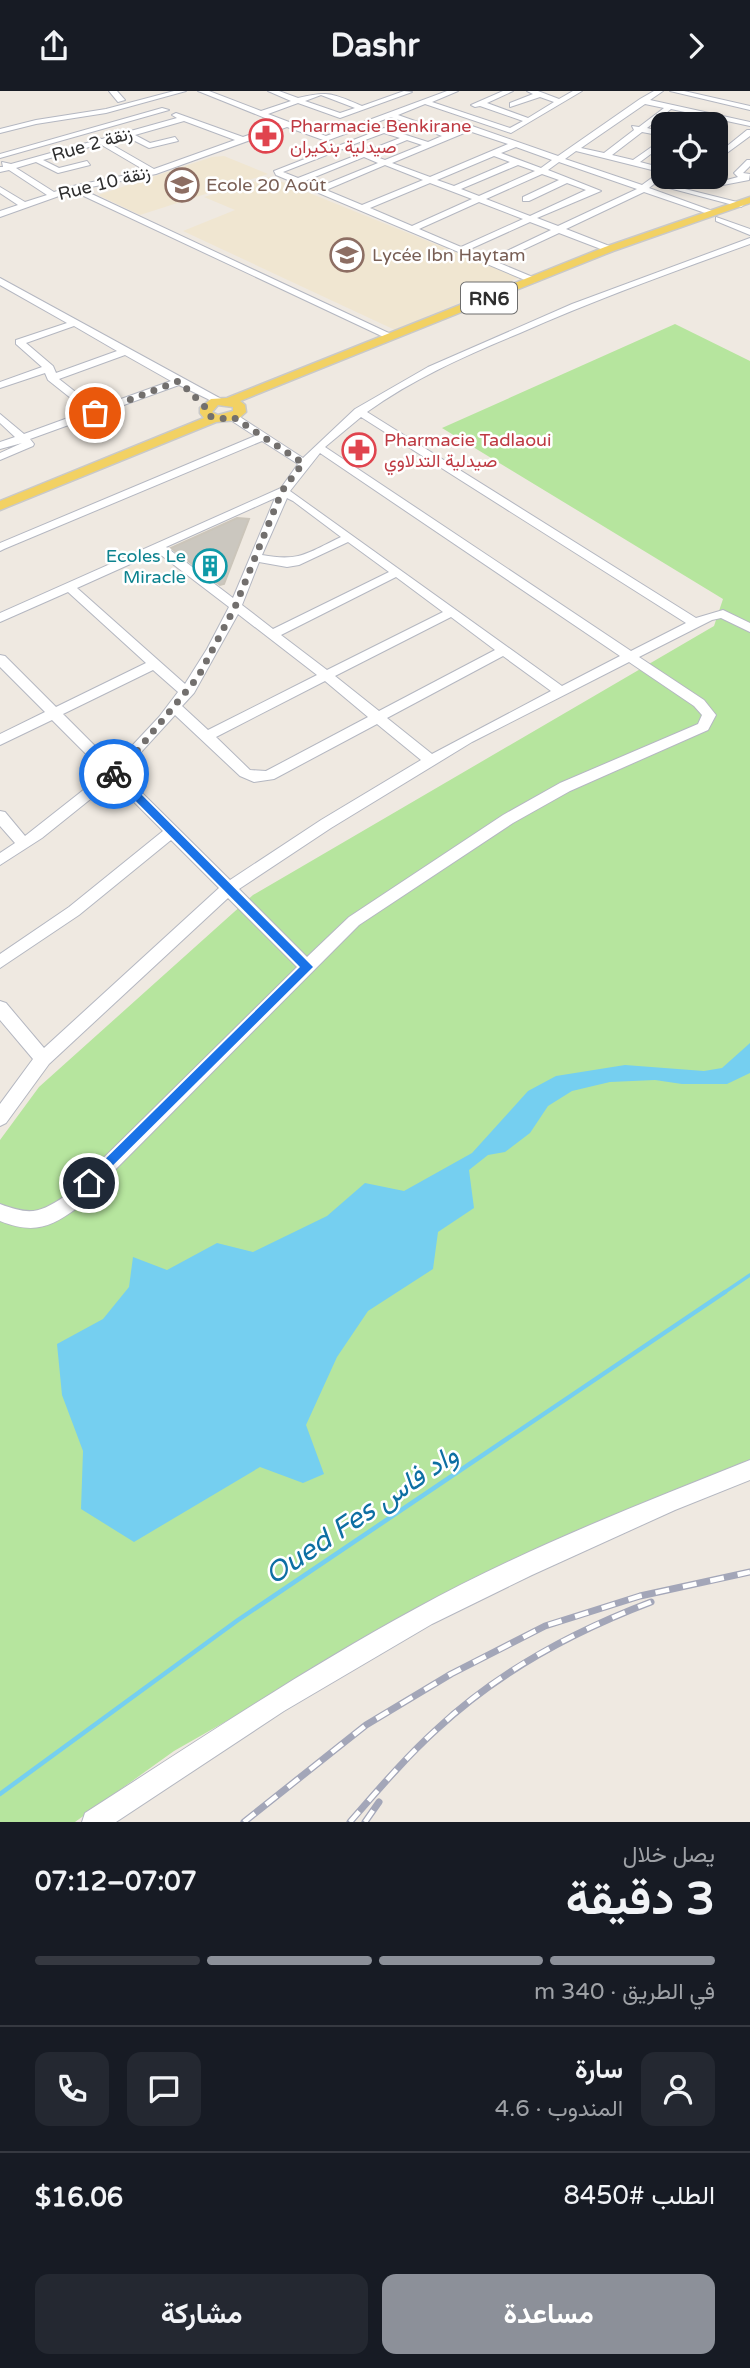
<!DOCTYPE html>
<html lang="ar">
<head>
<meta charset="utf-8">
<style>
	:root { --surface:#171b24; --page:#242831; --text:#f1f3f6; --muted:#9ea1a6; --line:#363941; --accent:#8c9099 }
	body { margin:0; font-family:"Varela Round",Vazirmatn,sans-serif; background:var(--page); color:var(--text); direction:rtl; height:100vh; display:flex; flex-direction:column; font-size:26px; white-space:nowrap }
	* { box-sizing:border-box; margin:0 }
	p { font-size:23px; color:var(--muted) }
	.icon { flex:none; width:38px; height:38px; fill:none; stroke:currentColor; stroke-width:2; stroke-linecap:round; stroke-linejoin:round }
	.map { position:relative; height:1731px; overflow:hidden; direction:ltr }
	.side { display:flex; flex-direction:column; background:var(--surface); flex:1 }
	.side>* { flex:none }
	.buttons { position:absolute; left:651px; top:21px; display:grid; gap:14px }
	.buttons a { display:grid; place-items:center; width:77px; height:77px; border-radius:14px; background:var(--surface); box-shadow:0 4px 10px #0003; font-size:35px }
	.pin { position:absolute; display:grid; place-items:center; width:60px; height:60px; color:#fff; margin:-30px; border:4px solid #fff; border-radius:50%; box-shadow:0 2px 7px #0007 }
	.courier { position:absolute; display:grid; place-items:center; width:70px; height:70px; margin:-35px; border:5px solid #1a73e8; border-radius:50%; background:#fff; color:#222; box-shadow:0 2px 9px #0007 }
	.overview em { font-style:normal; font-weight:700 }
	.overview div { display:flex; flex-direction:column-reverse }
	.overview { display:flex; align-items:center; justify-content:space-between; height:119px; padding:0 35px }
	h1 { font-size:46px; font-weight:700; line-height:52px }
	.bar { display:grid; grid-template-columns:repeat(4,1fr); gap:10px 7px; align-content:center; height:84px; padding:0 35px }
	.bar i { height:9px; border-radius:5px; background:var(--line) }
	.bar .on { background:var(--accent) }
	.bar p { grid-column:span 4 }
	.line { display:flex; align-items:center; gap:18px; padding:0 35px; border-top:2px solid var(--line) }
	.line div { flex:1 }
	.round { display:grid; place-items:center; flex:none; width:74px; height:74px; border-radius:14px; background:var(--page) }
	.cta { display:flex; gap:14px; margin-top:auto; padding:14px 35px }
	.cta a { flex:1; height:80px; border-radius:14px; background:var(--accent); color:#fff; font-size:28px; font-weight:700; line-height:80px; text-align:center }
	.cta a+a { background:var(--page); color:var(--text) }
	header { display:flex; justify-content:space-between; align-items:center; height:91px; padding:0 35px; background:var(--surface); font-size:32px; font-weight:700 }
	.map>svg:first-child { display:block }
	.education { fill:#f0e6d1 }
	.green { fill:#b6e59e }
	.water { fill:#75cff0 }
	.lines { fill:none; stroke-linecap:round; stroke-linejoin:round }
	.stream-far1 { stroke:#75cff0; stroke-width:3.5 }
	.stream { stroke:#75cff0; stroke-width:4.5 }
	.building { fill:#cbc7bf; stroke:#cbc5ba; stroke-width:2 }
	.minor-casing { stroke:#b4b7c1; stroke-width:2 }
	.major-casing { stroke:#c9c9c9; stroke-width:3 }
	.minor { fill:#fff; fill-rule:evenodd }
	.major { fill:#f2d163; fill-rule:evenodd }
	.rail-casing { stroke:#a3a6b8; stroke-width:7 }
	.rail { stroke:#fff; stroke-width:4.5; stroke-dasharray:14; stroke-linecap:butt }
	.route { fill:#1a73e8 }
	.done { stroke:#726f6d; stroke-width:7; stroke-dasharray:0 12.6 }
	.labels { text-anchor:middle; stroke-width:5; stroke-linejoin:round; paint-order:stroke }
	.far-health-label { font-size:18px; fill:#be3a42; stroke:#fff; text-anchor:start }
	.far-street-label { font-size:18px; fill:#2e2e2e; stroke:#fff }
	.far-education-label { font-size:18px; fill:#785e54; stroke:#fff; text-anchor:start }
	.far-culture-label { font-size:18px; fill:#0d838f; stroke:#fff; text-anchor:end }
	.shield { fill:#fff; stroke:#6d6d6d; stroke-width:2 }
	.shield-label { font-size:19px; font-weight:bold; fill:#2e2e2e }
	.near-water-label { font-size:28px; font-style:italic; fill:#0d6fa3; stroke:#fff }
</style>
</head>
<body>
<header><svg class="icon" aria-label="forward" viewBox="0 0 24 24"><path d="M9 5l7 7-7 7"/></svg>Dashr<svg class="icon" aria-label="share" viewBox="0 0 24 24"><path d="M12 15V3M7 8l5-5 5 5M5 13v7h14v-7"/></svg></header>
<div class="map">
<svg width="750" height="1731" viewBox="0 0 750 1731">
	<rect width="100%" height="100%" fill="#efe9e1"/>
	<path class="education" d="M224 65 268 83 140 124 98 104 212 66Z
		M270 86 519 187 395 239 183 140 235 119 204 106Z"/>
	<path class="green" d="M675 233 750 270V1373L480 1486 174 1660 75 1731H0V1049L39 996 253 804 714 535 723 508 442 337Z"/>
	<path class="water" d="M750 952V982L727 993H682L655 989 610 991 572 1000 548 1015 530 1042 505 1061 488 1064 469 1079 474 1117 438 1141 433 1178 368 1220 337 1266 306 1334 324 1383 303 1392 260 1376 134 1451 81 1418 83 1360 62 1304 57 1253 103 1228 129 1196 133 1166 167 1179 217 1152 253 1161 327 1125 365 1092 404 1100 472 1062 528 1000 556 985 625 974 704 980 722 977Z"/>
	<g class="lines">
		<path class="stream-far1" d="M722 1203 750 1184"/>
		<path class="stream" d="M0 1703 238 1529 725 1201"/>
	</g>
	<path class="building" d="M237 427 249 428 224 493 220 494 171 457Z"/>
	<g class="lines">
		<defs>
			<path id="minor" d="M109 0H117L125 9 118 11Z
				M174 0H186L106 22 36 33 0 42V38L36 29 106 18Z
				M198 0H209L261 20 291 10 268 0H279L298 7C329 0 331 2 362 15L404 0 412 1 340 27 298 12 268 23 326 45 447 0H458L432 11 510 37 523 30 480 15 475 16 471 14 503 0H513L487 12 528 27 554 11 540 6 510 16V12L533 3 527 0H538L559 8 573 0H582L511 42 425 13 398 24 449 42 472 35 558 65 640 8 654 0H663L650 9 750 31V35L671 18 647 37 663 41V45L642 41 612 64 633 69 663 48V54L640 71 663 77V86L657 91 745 113 741 116 654 93 649 97 718 122 711 124 644 101 566 138 612 156V160H606L559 142 497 171 535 187V191L532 192 276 84 274 80 384 37 428 51 442 45 391 26 326 50 287 36 156 83 81 98 393 244 395 246 390 249 73 100 0 126V120L18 114 0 102V96L25 111 47 104 9 79 0 81V76H3L2 71 11 73 94 50 93 46 102 48 177 27 172 24 176 22 243 46 280 33ZM321 4 355 17 340 22 305 10ZM645 13 664 17 639 36 632 35 634 39 604 62 581 57ZM184 30 235 49 154 78 107 51 127 46 149 57 178 50 175 46 150 52 135 44ZM469 40 508 53 430 86 392 72ZM384 42 400 47 364 61 349 55ZM407 49 422 54 385 69 371 64ZM100 53 146 80 73 95 54 101 16 77 36 71 58 82 90 74 87 70 59 77 43 69ZM516 56 552 69 541 77 501 62ZM342 58 357 64 298 87 283 81ZM576 60 660 81 642 94 565 68ZM494 65 510 71 454 95 437 89ZM364 66 378 72 319 96 305 90ZM559 71 637 98 558 135 537 127 601 100 548 79ZM385 74 423 89 362 114 326 99ZM518 74 535 80 479 105 461 98ZM542 83 559 89 523 106V110H529L567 92 586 99 530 125 486 108ZM430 92 472 108 412 135 370 117ZM479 111 523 128 461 156 419 138ZM530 131 551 139 490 168 468 159Z
				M670 0H684L750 15V19Z
				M162 17 169 19 0 67V63Z
				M747 39H750V45L716 70V64Z
				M747 69H750V75L743 82 750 83 749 89 723 94 689 86 723 90 738 86 734 82Z
				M716 126 750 138V144L716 130Z
				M750 147V153C672 181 595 209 520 242 467 264 414 287 367 321L696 527 723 519 750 532V541L721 527 712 529 639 566 704 609 716 624 708 639 570 700 513 732 359 834 77 1117C50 1137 33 1143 0 1130V1113C29 1124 39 1123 65 1105L297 876 228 807 49 973 6 1032 0 1035V1013L33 968 0 929V910L6 912 44 957 219 797 171 749 79 824 0 877V863L69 816 163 740 113 690 42 747 0 774V762L15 752 0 735V720L5 721 25 745 105 682 52 629 0 654V643L45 621 0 576V564L5 565 56 616 146 572 68 501 0 531V522L281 397 298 373 262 350 4 458 0 460V452L255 345 229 328V324H237L303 367 355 318 428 276 572 213ZM361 326 686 532 631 560 325 356ZM320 362 620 565 562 595 290 400ZM275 407 233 507 166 456ZM287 407 293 410 341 446C307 462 300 471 262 464ZM348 451 389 481 273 538 242 514 259 471 287 476 299 474ZM157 461 229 516 207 558 185 593 77 497ZM396 486 443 521 327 579 281 544ZM238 523 317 584 208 639 182 615 194 602ZM451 526 495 559 379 620 335 585ZM503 565 551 600 432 663 387 627ZM629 571 694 615 702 624 698 633 560 692 503 724 349 826 307 866 239 798 331 737 472 651ZM153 579 178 601 159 626 114 674 63 623ZM325 590 368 626 266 680 250 679 216 646ZM175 624 240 685 254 691 274 688 377 633 421 669 321 729 230 789 122 682Z
				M0 187 225 310 216 312 179 294 30 348 34 353 33 355 0 369V362L22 352 0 358V351L15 346 0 332V323L24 343 87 320 48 289 45 282 0 297V291L42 276 16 253V249L67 232 0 194ZM74 235 117 260 56 282 53 275 26 252ZM125 264 171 290 96 317 59 288Z
				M750 1369V1389L675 1419 532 1484 432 1533 284 1620 116 1731H82L85 1722C194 1652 301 1580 415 1518 522 1459 637 1414 750 1369Z"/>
			<path id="major" d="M750 106V112L613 160 240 310 245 314 246 321 237 329 216 331 0 419V410L204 327 200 322V317L211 308 227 307 605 156ZM218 314 233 316V320L218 324 212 321Z"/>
		</defs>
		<use href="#minor" class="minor-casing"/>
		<use href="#major" class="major-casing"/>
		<use href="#minor" class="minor"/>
		<use href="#major" class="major"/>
		<defs>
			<path id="rail" d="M244 1731 366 1634 451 1583 545 1535 640 1505 750 1481
				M350 1731C378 1699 406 1666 437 1638 499 1580 572 1541 651 1511
				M365 1731 379 1711"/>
		</defs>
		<use href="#rail" class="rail-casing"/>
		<use href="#rail" class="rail"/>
	</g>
	<path class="route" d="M111 680H118L313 876 89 1098 83 1092 85 1088 300 876 111 685Z"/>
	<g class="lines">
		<path class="done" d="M95 322 179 290 206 317 209 325 220 328 233 326 303 372 282 400 235 516 198 586 137 660 114 683"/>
	</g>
	<defs>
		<symbol id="pharmacy-ring" viewBox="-11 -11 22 22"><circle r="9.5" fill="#fff" stroke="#e0444e" stroke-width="1.5"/><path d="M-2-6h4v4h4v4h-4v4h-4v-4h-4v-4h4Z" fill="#e0444e"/></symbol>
		<symbol id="school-ring" viewBox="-11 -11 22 22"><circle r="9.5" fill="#fff" stroke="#8d6e63" stroke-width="1.5"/><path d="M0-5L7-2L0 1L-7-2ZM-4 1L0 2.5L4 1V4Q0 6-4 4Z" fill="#8d6e63"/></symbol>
		<symbol id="building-ring" viewBox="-11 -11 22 22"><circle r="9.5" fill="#fff" stroke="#0f9aa8" stroke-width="1.5"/><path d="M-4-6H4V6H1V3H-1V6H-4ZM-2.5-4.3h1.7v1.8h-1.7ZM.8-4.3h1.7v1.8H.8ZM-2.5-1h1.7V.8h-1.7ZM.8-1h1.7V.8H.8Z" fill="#0f9aa8"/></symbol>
	</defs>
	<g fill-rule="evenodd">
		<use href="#pharmacy-ring" x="247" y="26" width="38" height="38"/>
		<use href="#school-ring" x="163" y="75" width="38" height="38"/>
		<use href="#school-ring" x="328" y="145" width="38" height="38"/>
		<use href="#pharmacy-ring" x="340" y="340" width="38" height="38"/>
		<use href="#building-ring" x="191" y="456" width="38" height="38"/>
	</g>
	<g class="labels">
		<g class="far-health-label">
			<text x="290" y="41">Pharmacie Benkirane<tspan x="290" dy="21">صيدلية بنكيران</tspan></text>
			<text x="384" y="355">Pharmacie Tadlaoui<tspan x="384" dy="21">صيدلية التدلاوي</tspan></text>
		</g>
		<g class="far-street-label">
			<text transform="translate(92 53) rotate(-16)" y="6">Rue 2 زنقة</text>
			<text transform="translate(104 92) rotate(-14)" y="6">Rue 10 زنقة</text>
		</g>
		<g class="far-education-label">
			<text x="206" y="100">Ecole 20 Août</text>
			<text x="372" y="170">Lycée Ibn Haytam</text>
		</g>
		<g class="far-culture-label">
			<text x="186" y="471">Ecoles Le<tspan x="186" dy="21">Miracle</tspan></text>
		</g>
		<rect class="shield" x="461" y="191.5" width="56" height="31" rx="5"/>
		<g class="shield-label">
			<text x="489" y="214">RN6</text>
		</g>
		<g class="near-water-label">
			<text transform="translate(361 1423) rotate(-34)" y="10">Oued Fes واد فاس</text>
		</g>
	</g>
</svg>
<div class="buttons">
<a><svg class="icon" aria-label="locate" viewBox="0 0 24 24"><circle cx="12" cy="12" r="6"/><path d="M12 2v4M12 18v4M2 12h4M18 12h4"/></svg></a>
</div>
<div class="pin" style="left:95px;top:322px;background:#ea580c"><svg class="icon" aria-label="bag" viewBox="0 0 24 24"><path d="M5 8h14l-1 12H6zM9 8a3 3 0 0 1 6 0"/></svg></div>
<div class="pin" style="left:89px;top:1092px;background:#1f2937"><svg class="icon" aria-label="home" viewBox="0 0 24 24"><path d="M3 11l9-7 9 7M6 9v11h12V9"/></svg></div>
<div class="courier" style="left:114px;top:683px"><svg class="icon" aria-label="bike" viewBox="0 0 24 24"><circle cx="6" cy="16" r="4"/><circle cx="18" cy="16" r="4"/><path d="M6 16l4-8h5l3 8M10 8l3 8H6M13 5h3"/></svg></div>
</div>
<section class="side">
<div class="overview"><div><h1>3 دقيقة</h1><p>يصل خلال</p></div><em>07:07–07:12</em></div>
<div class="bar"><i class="on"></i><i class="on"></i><i class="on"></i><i></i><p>في الطريق · 340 m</p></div>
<div class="line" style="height:126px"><a class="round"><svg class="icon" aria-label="person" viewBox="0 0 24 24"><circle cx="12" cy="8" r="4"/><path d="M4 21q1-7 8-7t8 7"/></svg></a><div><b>سارة</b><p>المندوب · 4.6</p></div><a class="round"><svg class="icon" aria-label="chat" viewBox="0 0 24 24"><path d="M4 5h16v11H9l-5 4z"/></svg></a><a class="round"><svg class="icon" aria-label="phone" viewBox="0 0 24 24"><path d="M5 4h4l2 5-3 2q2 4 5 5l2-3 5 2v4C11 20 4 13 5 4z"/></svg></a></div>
<div class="line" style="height:91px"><div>الطلب #8450</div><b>$16.06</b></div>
<div class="cta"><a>مساعدة</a><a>مشاركة</a></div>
</section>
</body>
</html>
